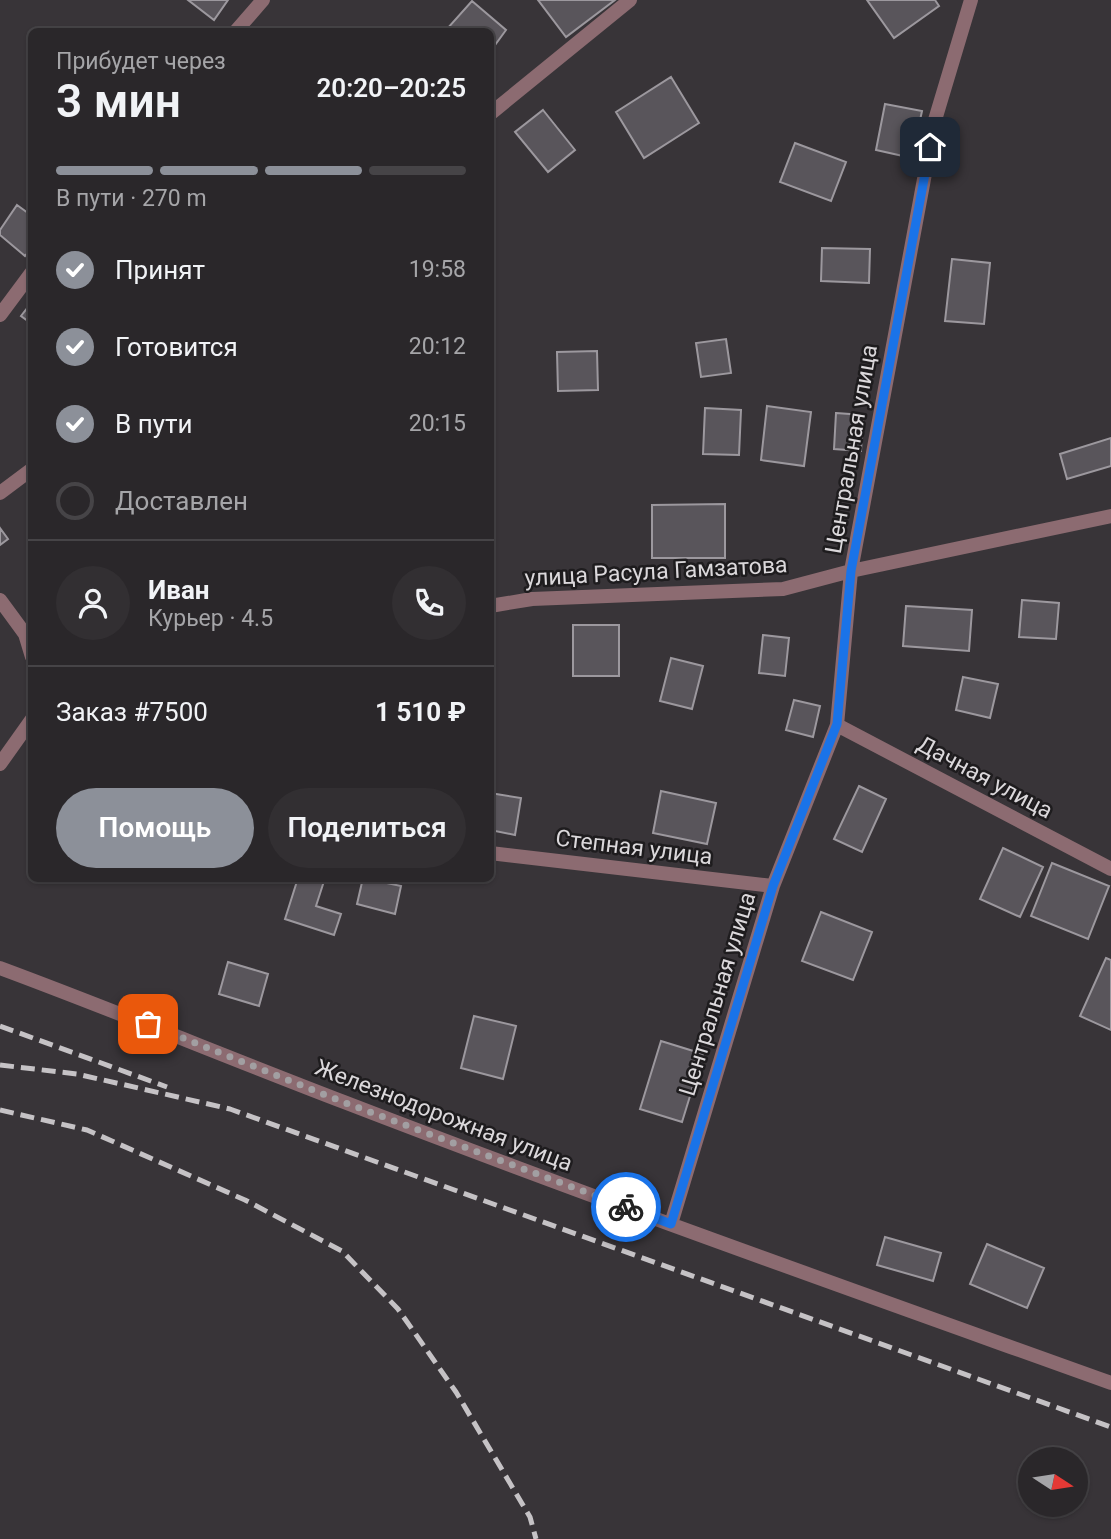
<!DOCTYPE html>
<html lang="ru">
<head>
<meta charset="utf-8">
<style>
	:root { --surface:#2a272a; --page:#322f32; --text:#f1f3f6; --muted:#a5a5a8; --line:#464447; --accent:#8c9099 }
	body { margin:0; font-family:Roboto,sans-serif; background:var(--page); color:var(--text); height:100vh; display:flex; flex-direction:column; font-size:26px; white-space:nowrap }
	* { box-sizing:border-box; margin:0 }
	p { font-size:23px; color:var(--muted) }
	.icon { flex:none; width:38px; height:38px; fill:none; stroke:currentColor; stroke-width:2; stroke-linecap:round; stroke-linejoin:round }
	.map { position:relative; flex:1; overflow:hidden }
	.drawer { position:absolute; left:28px; top:28px; width:466px; height:854px; display:flex; flex-direction:column; background:var(--surface); border-radius:10px; box-shadow:0 2px 5px #0004,0 0 0 2px var(--line) }
	.drawer>* { flex:none }
	.needle { width:46px; rotate:102deg }
	.fabs { position:absolute; left:1018px; top:1447px; display:grid; gap:14px }
	.fabs a { display:grid; place-items:center; width:70px; height:70px; border-radius:50%; background:var(--surface); box-shadow:0 2px 5px #0004,0 0 0 2px var(--line); font-size:35px }
	.pin { position:absolute; display:grid; place-items:center; width:60px; height:60px; color:#fff; margin:-30px; border-radius:14px; box-shadow:0 4px 10px #0006 }
	.courier { position:absolute; display:grid; place-items:center; width:70px; height:70px; margin:-35px; border:5px solid #1a73e8; border-radius:50%; background:#fff; color:#222; box-shadow:0 2px 9px #0007 }
	.headline em { font-style:normal; font-weight:600 }
	.headline div { display:flex; flex-direction:column-reverse }
	.headline { display:flex; align-items:center; justify-content:space-between; height:119px; padding:0 28px }
	h1 { font-size:46px; font-weight:600; line-height:52px }
	.bar { display:grid; grid-template-columns:repeat(4,1fr); gap:10px 7px; align-content:center; height:84px; padding:0 28px }
	.bar i { height:9px; border-radius:5px; background:var(--line) }
	.bar .current { background:var(--accent) }
	.bar p { grid-column:span 4 }
	.line { display:flex; align-items:center; gap:18px; padding:0 28px; border-top:2px solid var(--line) }
	.line div { flex:1 }
	.round { display:grid; place-items:center; flex:none; width:74px; height:74px; border-radius:37px; background:var(--page) }
	ol { padding:0 28px; list-style:none }
	li { display:flex; align-items:center; gap:21px; height:77px }
	li p { margin-inline-start:auto }
	li .icon { padding:7px; border-radius:50%; background:var(--accent); color:#fff; stroke-width:4 }
	li:last-child { color:var(--muted) }
	li i { width:38px; height:38px; border:4px solid var(--line); border-radius:50% }
	.action { display:flex; gap:14px; margin-top:auto; padding:14px 28px }
	.action a { flex:1; height:80px; border-radius:42px; background:var(--accent); color:#fff; font-size:28px; font-weight:600; line-height:80px; text-align:center }
	.action a+a { background:var(--page); color:var(--text) }
	.map>svg:first-child { display:block }
	.building { fill:#59555b; stroke:#9c989e; stroke-width:2 }
	.lines { fill:none; stroke-linecap:round; stroke-linejoin:round }
	.minor { stroke:#8c6b71; stroke-width:14 }
	.rail { stroke:#c5c2c5; stroke-width:5; stroke-dasharray:14 7; stroke-linecap:butt }
	.done { stroke:#a29fa2; stroke-width:7; stroke-dasharray:0 12.6 }
	.route { stroke:#1a73e8; stroke-width:9 }
	.labels { text-anchor:middle; stroke-width:5; stroke-linejoin:round; paint-order:stroke }
	.street-label { font-size:23px; fill:#dbd8db; stroke:#1e1c1e }
</style>
</head>
<body>
<div class="map">
<svg width="1111" height="1539" viewBox="0 0 1111 1539">
	<rect width="100%" height="100%" fill="#383438"/>
	<path class="building" d="M188 0H228L214 20Z
		M538 0H615L566 37Z
		M867 0H935L939 6 894 38Z
		M472 1 506 30 490 52V32L446 30Z
		M671 77 699 123 644 158 616 112Z
		M885 104 922 111 912 158 876 150Z
		M543 110 575 150 548 172 515 132Z
		M795 143 846 162 831 201 780 182Z
		M17 205 32 216V248L25 256 0 235V230Z
		M822 248 870 249 869 283 821 281Z
		M952 259 990 263 984 324 945 321Z
		M32 302V324L21 316Z
		M726 339 731 373 701 377 696 343Z
		M597 351 598 390 558 391 557 352Z
		M767 406 811 412 804 466 761 460Z
		M705 408 741 410 739 455 703 454Z
		M836 413 863 415 861 451 834 449Z
		M1111 438V466L1067 479 1060 454Z
		M725 504V558H652V505Z
		M0 528 8 539 0 545Z
		M1022 600 1059 603 1056 639 1019 637Z
		M906 606 972 610 969 651 903 646Z
		M573 625H619V676H573Z
		M763 635 789 638 785 676 759 673Z
		M671 658 703 666 692 709 660 701Z
		M963 677 998 684 990 718 956 710Z
		M794 700 820 706 813 737 786 730Z
		M859 786 886 799 862 852 834 839Z
		M661 791 716 803 707 844 653 833Z
		M490 793 521 798 515 835 490 830Z
		M1003 848 1043 867 1020 917 980 899Z
		M1052 863 1109 886 1088 939 1031 916Z
		M298 878H325L316 906 341 914 334 935 285 919Z
		M363 878 401 886 395 914 357 904Z
		M821 912 872 932 853 980 802 961Z
		M1106 958 1111 960V1030L1080 1016Z
		M228 962 268 974 259 1006 219 994Z
		M474 1016 516 1026 503 1079 461 1068Z
		M661 1041 703 1054 682 1122 640 1109Z
		M885 1237 941 1253 933 1281 877 1265Z
		M987 1244 1044 1268 1027 1308 970 1284Z"/>
	<g class="lines">
		<path class="minor" d="M235 32 263 0
			M490 114 630 0
			M0 315 32 272
			M0 493 32 469
			M0 600 25 634 32 657
			M490 606 532 599 783 589 851 571 1111 516
			M837 725 1111 869
			M0 764 32 719
			M490 853 773 886
			M0 968C116 1011 229 1058 344 1102 598 1200 855 1291 1111 1383
			M671 1224 773 886 837 725 851 571 935 120 971 0"/>
		<path class="rail" d="M0 1026 167 1087
			M0 1065 77 1074 230 1109 1111 1427
			M0 1110 87 1130 245 1200 342 1251 398 1309 456 1392 530 1517 536 1539"/>
	</g>
	<g class="lines">
		<path class="done" d="M148 1024 343 1102 626 1207"/>
		<path class="route" d="M626 1207 671 1224 773 886 837 724 851 571 930 147"/>
	</g>
	<g class="labels">
		<g class="street-label">
			<text transform="translate(851 449) rotate(-80)" y="8">Центральная улица</text>
			<text transform="translate(656 571) rotate(-3)" y="8">улица Расула Гамзатова</text>
			<text transform="translate(985 777) rotate(28)" y="8">Дачная улица</text>
			<text transform="translate(634 847) rotate(7)" y="8">Степная улица</text>
			<text transform="translate(717 994) rotate(-73)" y="8">Центральная улица</text>
			<text transform="translate(444 1115) rotate(21)" y="8">Железнодорожная улица</text>
		</g>
	</g>
</svg>
<div class="fabs">
<a><svg class="needle" viewBox="-14 -14 28 28"><path d="M0-13l5 13h-10z" fill="#e53935"/><path d="M0 13l5-13h-10z" fill="#a5a5a8"/></svg></a>
</div>
<div class="pin" style="left:148px;top:1024px;background:#ea580c"><svg class="icon" aria-label="bag" viewBox="0 0 24 24"><path d="M5 8h14l-1 12H6zM9 8a3 3 0 0 1 6 0"/></svg></div>
<div class="pin" style="left:930px;top:147px;background:#1f2937"><svg class="icon" aria-label="home" viewBox="0 0 24 24"><path d="M3 11l9-7 9 7M6 9v11h12V9"/></svg></div>
<div class="courier" style="left:626px;top:1207px"><svg class="icon" aria-label="bike" viewBox="0 0 24 24"><circle cx="6" cy="16" r="4"/><circle cx="18" cy="16" r="4"/><path d="M6 16l4-8h5l3 8M10 8l3 8H6M13 5h3"/></svg></div>
<section class="drawer">
<div class="headline"><div><h1>3 мин</h1><p>Прибудет через</p></div><em>20:20–20:25</em></div>
<div class="bar"><i class="current"></i><i class="current"></i><i class="current"></i><i></i><p>В пути · 270 m</p></div>
<ol>
<li><svg class="icon" aria-label="check" viewBox="0 0 24 24"><path d="M5 12l5 5 9-10"/></svg>Принят<p>19:58</p></li>
<li><svg class="icon" aria-label="check" viewBox="0 0 24 24"><path d="M5 12l5 5 9-10"/></svg>Готовится<p>20:12</p></li>
<li><svg class="icon" aria-label="check" viewBox="0 0 24 24"><path d="M5 12l5 5 9-10"/></svg>В пути<p>20:15</p></li>
<li><i></i>Доставлен</li>
</ol>
<div class="line" style="height:126px"><a class="round"><svg class="icon" aria-label="person" viewBox="0 0 24 24"><circle cx="12" cy="8" r="4"/><path d="M4 21q1-7 8-7t8 7"/></svg></a><div><b>Иван</b><p>Курьер · 4.5</p></div><a class="round"><svg class="icon" aria-label="phone" viewBox="0 0 24 24"><path d="M5 4h4l2 5-3 2q2 4 5 5l2-3 5 2v4C11 20 4 13 5 4z"/></svg></a></div>
<div class="line" style="height:91px"><div>Заказ #7500</div><b>1 510 ₽</b></div>
<div class="action"><a>Помощь</a><a>Поделиться</a></div>
</section>
</div>
</body>
</html>
